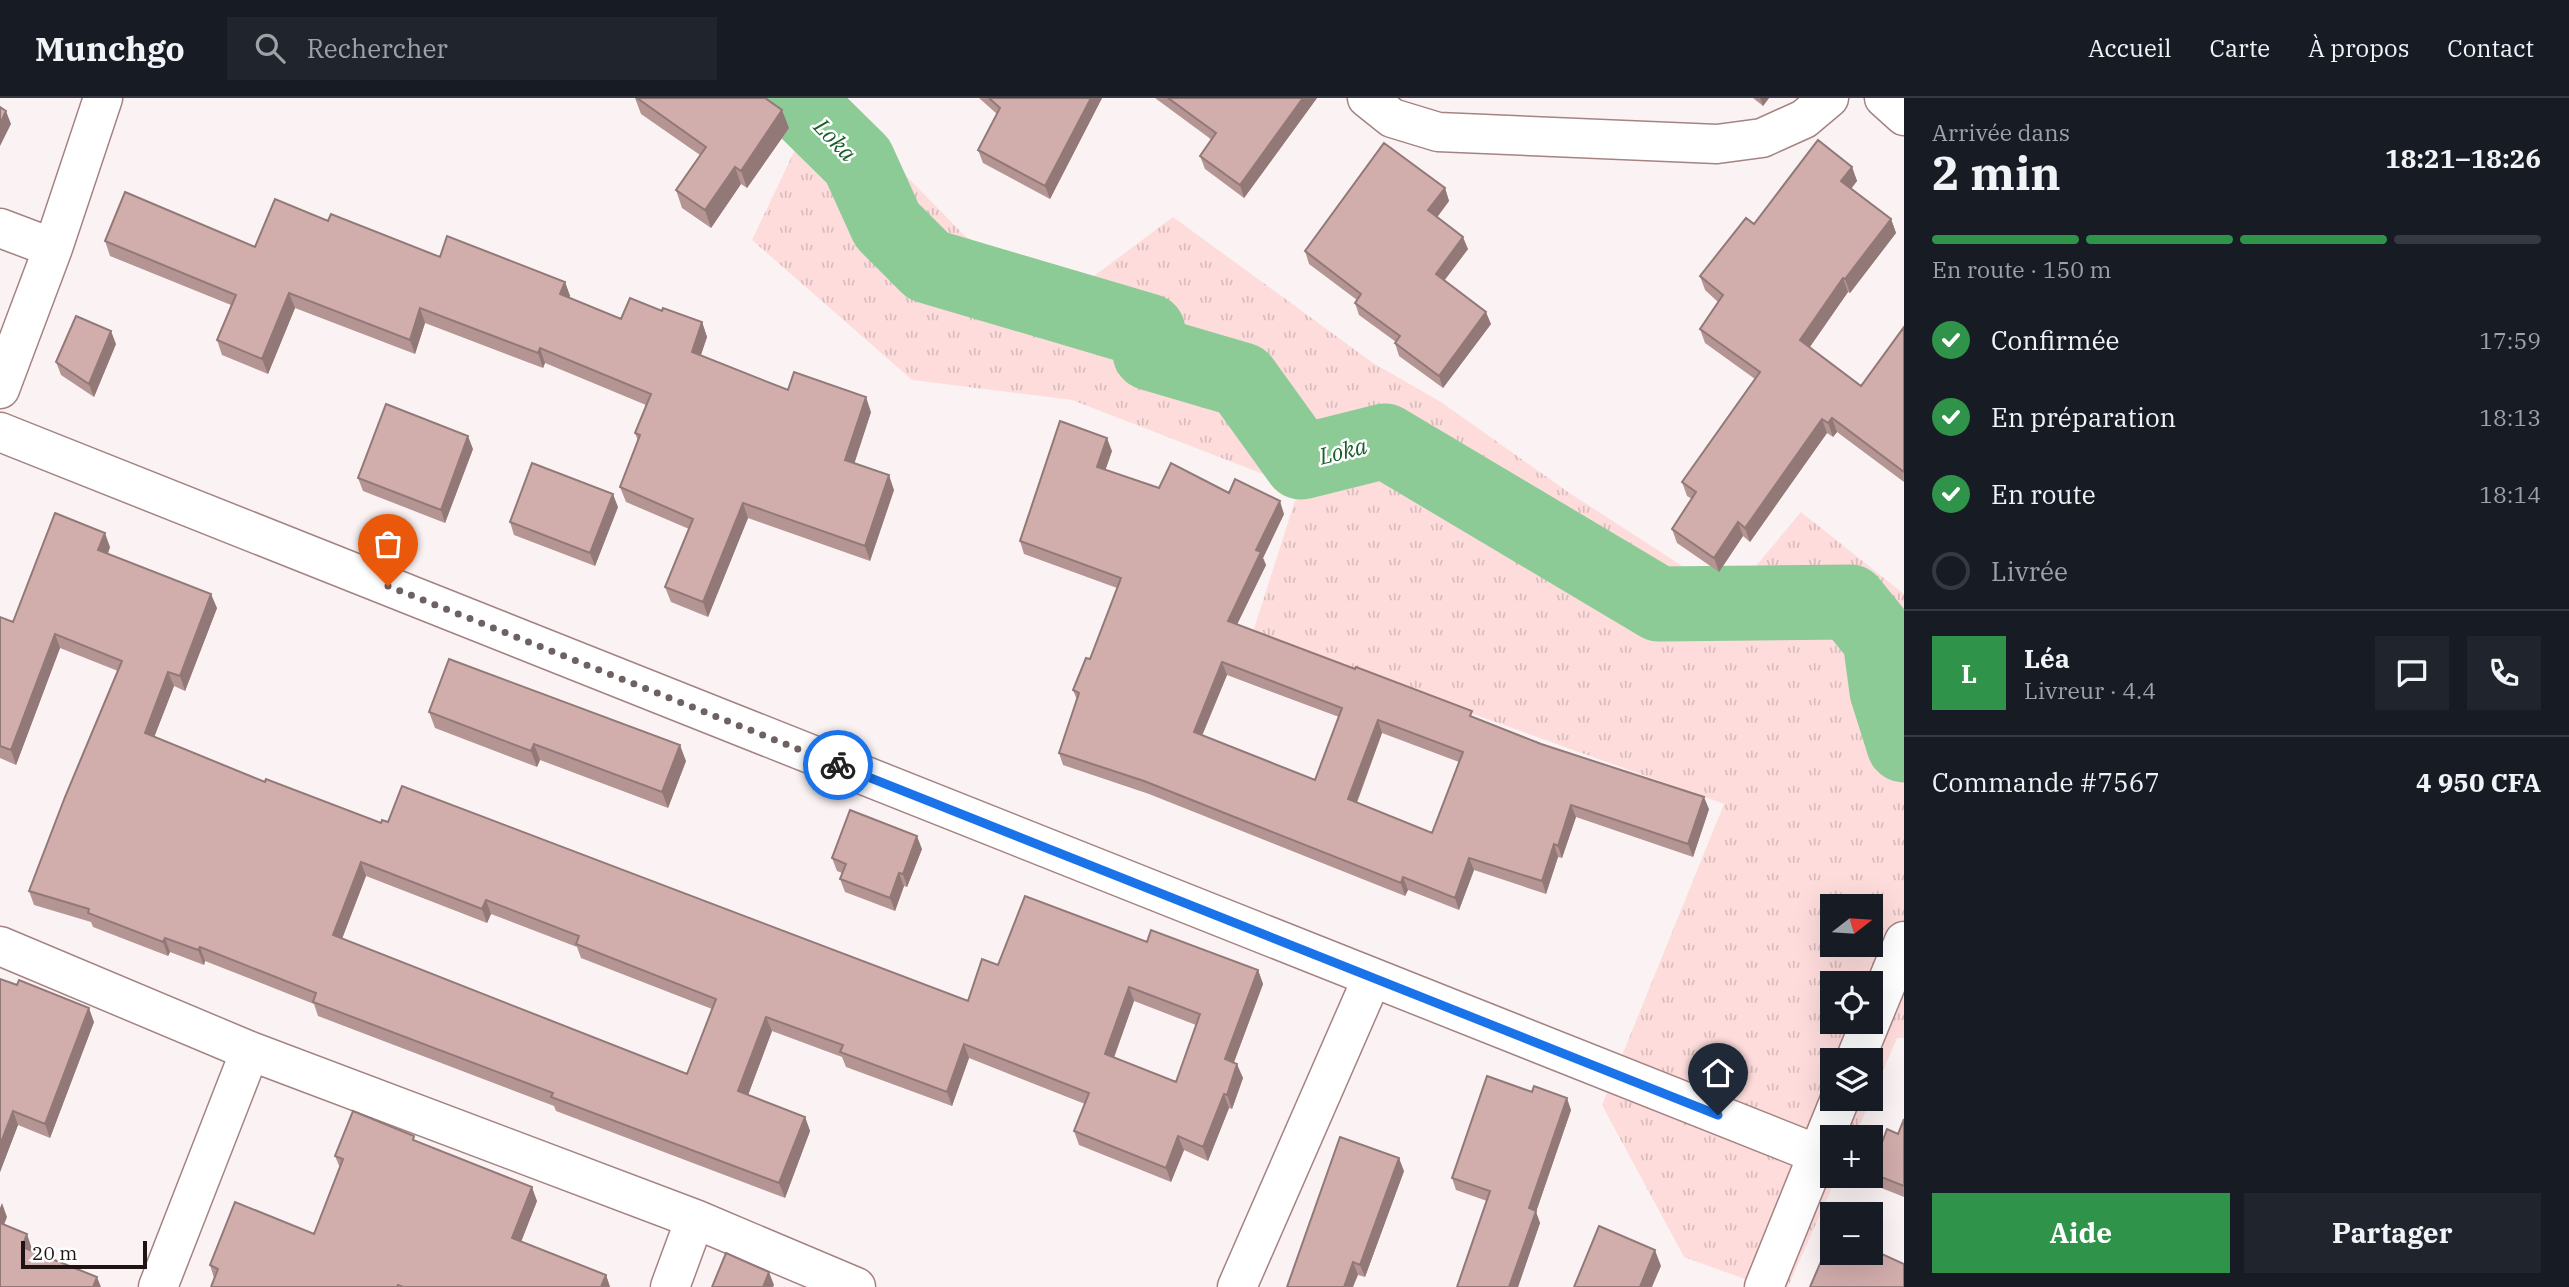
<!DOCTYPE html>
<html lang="fr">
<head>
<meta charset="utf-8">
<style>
	:root { --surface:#171b24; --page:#20242c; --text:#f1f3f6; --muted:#9ea1a6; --line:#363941; --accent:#2f944a }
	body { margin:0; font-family:"IBM Plex Serif",serif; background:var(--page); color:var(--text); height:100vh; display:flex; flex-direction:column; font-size:26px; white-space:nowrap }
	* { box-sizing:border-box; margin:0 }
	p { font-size:23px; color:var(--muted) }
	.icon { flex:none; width:38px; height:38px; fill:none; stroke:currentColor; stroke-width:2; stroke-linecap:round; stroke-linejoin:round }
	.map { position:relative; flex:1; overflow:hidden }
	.drawer { display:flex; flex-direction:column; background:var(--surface); width:665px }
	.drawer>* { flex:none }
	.needle { width:46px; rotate:73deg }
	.fabs { position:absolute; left:1820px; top:796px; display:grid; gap:14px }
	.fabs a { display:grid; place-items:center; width:63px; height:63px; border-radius:0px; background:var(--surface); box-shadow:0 7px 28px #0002; font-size:35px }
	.scale { position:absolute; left:21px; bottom:18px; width:126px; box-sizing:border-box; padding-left:7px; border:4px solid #201313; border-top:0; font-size:19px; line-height:24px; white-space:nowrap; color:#201313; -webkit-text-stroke:5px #fff; paint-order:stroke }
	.pin { position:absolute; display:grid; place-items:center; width:60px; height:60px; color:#fff; margin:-72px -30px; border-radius:50% 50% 50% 0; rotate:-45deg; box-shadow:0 0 7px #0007 }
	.pin .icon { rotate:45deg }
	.courier { position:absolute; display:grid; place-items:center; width:70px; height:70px; margin:-35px; border:5px solid #1a73e8; border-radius:50%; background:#fff; color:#222; box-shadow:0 2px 9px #0007 }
	.head em { font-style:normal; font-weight:800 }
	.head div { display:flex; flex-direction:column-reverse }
	.head { display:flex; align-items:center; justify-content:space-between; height:119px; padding:0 28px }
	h1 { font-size:46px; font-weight:800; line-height:52px }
	.bar { display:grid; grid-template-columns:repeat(4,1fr); gap:10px 7px; align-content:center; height:84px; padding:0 28px }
	.bar i { height:9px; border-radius:5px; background:var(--line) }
	.bar .on { background:var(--accent) }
	.bar p { grid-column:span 4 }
	.line { display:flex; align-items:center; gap:18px; padding:0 28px; border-top:2px solid var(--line) }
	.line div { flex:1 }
	.round { display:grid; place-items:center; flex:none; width:74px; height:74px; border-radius:0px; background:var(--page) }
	ol { padding:0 28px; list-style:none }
	li { display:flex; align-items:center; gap:21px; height:77px }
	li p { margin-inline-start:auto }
	li .icon { padding:7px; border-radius:50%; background:var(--accent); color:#fff; stroke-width:4 }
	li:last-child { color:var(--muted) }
	li i { width:38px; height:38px; border:4px solid var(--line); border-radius:50% }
	.action { display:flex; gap:14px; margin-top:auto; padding:14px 28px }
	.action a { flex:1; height:80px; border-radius:0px; background:var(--accent); color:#fff; font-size:28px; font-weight:800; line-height:80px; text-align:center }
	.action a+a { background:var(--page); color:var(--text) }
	header { display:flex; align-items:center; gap:42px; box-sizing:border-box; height:98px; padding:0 35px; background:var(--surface); border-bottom:2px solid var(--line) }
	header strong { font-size:33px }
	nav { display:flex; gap:38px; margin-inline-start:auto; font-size:24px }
	.search { width:490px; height:63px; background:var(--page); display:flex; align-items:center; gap:18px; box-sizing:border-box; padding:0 24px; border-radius:0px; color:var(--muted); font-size:26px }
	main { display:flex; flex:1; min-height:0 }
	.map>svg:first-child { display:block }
	.grass { fill:url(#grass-tufts); fill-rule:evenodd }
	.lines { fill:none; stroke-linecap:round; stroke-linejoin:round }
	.river { stroke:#8ccb96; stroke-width:75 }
	.minor-casing { stroke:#a58383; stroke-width:41 }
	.minor { stroke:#fff; stroke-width:38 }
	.wall { fill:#b49594; fill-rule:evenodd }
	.shaded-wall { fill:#927978 }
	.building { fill:#d1adac; stroke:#927978; stroke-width:2; fill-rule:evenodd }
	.done { stroke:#6d6161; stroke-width:7; stroke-dasharray:0 12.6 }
	.route { stroke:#1a73e8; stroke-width:9 }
	.labels { text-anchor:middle; stroke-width:5; stroke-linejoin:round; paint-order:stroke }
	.water-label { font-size:23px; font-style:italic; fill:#1c5f2e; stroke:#fff }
</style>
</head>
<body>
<header>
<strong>Munchgo</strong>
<div class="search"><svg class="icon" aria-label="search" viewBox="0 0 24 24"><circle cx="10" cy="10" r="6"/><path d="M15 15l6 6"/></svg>Rechercher</div>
<nav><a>Accueil</a><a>Carte</a><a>À propos</a><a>Contact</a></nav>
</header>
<main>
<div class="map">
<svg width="1904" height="1189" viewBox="0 0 1904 1189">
	<defs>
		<pattern id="grass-tufts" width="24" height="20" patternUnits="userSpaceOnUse" patternTransform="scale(1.75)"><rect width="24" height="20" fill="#fedcdc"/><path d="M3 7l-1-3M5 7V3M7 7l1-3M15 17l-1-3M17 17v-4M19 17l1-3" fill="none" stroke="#d9bcbc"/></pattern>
	</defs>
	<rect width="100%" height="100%" fill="#fbf3f3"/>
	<path class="grass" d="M766 0H830L965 138 1070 196 1173 119 1373 265 1441 304 1568 394 1730 499 1801 414 1904 496V940H1897L1871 1001V962H1832V1001H1871L1854 1039 1832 1040V1078H1837L1788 1189H1767L1684 1159 1602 1007 1724 706 1252 537 1299 390 1072 302 912 282 752 142 805 31ZM1832 808H1871V847H1832ZM1832 886H1871V924H1832Z"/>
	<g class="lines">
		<path class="river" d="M794 0 858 63 887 127 928 168 1148 233 1150 255 1242 282 1301 364 1385 343 1659 506 1850 504 1880 541 1887 593 1904 647"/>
		<defs>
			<path id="minor" d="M1367 0 1392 20 1438 34 1717 46 1762 40 1804 21 1829 0
				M1884 0 1904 18
				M0 130 53 150
				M0 291 53 150 103 0
				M0 334 1817 1056
				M0 848 250 953 695 1121 856 1189
				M1855 962 1904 843
				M158 1189 250 953
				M670 1189 695 1121
				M1237 1189 1372 880
				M1764 1189 1840 1001"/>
		</defs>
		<use href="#minor" class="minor-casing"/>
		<use href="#minor" class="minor"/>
	</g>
	<path class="wall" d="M635 0H765L789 30 747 90 741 86 711 130 682 110 676 92 700 57 641 16Z
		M979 0H1102L1050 101 983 65 978 52 997 16Z
		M1155 0H1317L1244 100 1205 71 1200 58 1212 42Z
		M1753 0H1769L1763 8Z
		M1852 69 1857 83 1851 91 1891 121 1896 135 1850 195 1848 194 1809 250 1861 288 1904 229V384L1837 334 1833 339 1827 335 1750 444 1743 438 1719 474 1677 445 1672 431 1692 401 1687 398 1682 384 1755 281 1705 245 1700 231 1718 204 1705 192 1700 178 1754 126Z
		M1445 90 1449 103 1437 119 1468 151 1444 183 1491 226 1443 290 1399 258 1395 245 1396 244 1359 217 1355 205 1357 202 1309 166 1305 153Z
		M328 123 440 159 565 184 570 198 569 200 621 221 662 213 702 224 707 239 701 257 788 292 871 314 854 365 894 392 870 463 748 420 708 519 671 504 665 489 689 431 626 404 620 389 638 343 635 335 646 307 545 265 543 270 425 225 415 256 295 210 268 276 222 257 217 242 231 207 110 158 105 143 255 149Z
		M116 246 94 299 61 277 56 264Z
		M473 351 445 425 363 393 358 380Z
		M1112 353 1105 372 1159 390 1229 395 1284 416 1263 460 1266 467 1237 526 1709 711 1693 759 1576 719 1562 760 1558 759 1546 796 1474 772 1459 812 1408 792 1405 798 1149 696 1063 667 1059 655 1077 602 1073 592 1090 561 1117 490 1024 456 1020 443ZM1227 577 1339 619 1315 682 1202 638ZM1382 635 1459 664 1432 735 1357 705Z
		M618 409 595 468 514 437 510 424Z
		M110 449 108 456 217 510 185 593 174 588 154 639 265 684 381 725 968 903 998 867 1147 844 1258 872 1263 886 1234 964 1243 980 1232 1011 1229 1010 1208 1063 1184 1052 1171 1084 1079 1047 1074 1033 1085 1006 969 960 952 1008 846 969 842 959 772 933 748 997 805 1019 810 1033 785 1100 556 1013 554 1008 318 918 314 906 205 863 204 867 170 854 168 858 93 829 91 824 34 807 29 793 118 573 60 550 16 667 0 660V519L13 524ZM366 778 487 825 491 816 577 849 581 860 712 911 687 976 342 841ZM1134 903 1196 927 1176 984 1114 960Z
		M429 614 686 663 668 710 540 662 537 669 435 630Z
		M922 751 907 789 904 788 895 813 845 794 840 781 842 775 837 773 832 760Z
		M0 881 17 887 94 924 50 1040 18 1027 0 1074Z
		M1571 1012 1536 1114 1540 1125 1518 1189H1457L1487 1103 1456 1092 1452 1080Z
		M1904 1021V1099L1874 1087 1871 1077V1073L1898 1036Z
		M416 1043 537 1103 521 1144 606 1177 610 1189H211L214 1180 210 1167 314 1136 340 1070 335 1058Z
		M1404 1073 1365 1179 1358 1177 1287 1189Z"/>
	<path class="shaded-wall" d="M1091 0H1102L1050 101 1045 88Z
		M1303 0H1317L1244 100 1240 87Z
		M1760 0H1769L1763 8Z
		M782 12 789 30 747 90 741 73Z
		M6 13 11 26 0 48V26Z
		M735 69 741 86 711 130 705 112Z
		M1852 69 1857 83 1846 97 1841 83Z
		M1445 90 1449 103 1433 125 1428 112Z
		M1891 121 1896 135 1850 195 1845 181Z
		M1463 139 1468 151 1440 188 1436 176Z
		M1843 180 1848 194 1805 256 1800 242Z
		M565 184 570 198 565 211 560 196Z
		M289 195 295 210 268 276 262 261Z
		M420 210 425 225 415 256 410 242Z
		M1486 214 1491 226 1443 290 1439 278Z
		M702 224 707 239 697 268 692 254Z
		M111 233 116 246 94 299 89 286Z
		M540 250 545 265 543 270 538 255Z
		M866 299 871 314 851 376 845 362Z
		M1832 320 1837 334 1833 339 1828 325Z
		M1822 321 1827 335 1750 444 1745 430Z
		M468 338 473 351 445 425 441 412Z
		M1107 340 1112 353 1102 382 1097 369Z
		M889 377 894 392 870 463 865 448Z
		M613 396 618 409 595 468 590 455Z
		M1280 403 1284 416 1263 460 1266 467 1233 535 1228 523 1256 452Z
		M743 405 748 420 708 519 703 504Z
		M1738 424 1743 438 1719 474 1714 460Z
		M105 435 110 449 104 466 98 452Z
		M211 496 217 510 185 593 180 578Z
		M55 536 60 550 16 667 11 652Z
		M1222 564 1227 577 1198 647 1194 634Z
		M168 574 174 588 150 650 145 635Z
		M1378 622 1382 635 1353 714 1348 701Z
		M534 646 540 662 537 669 531 653Z
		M680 647 686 663 668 710 662 694Z
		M1704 699 1709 711 1693 759 1688 746Z
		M1571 707 1576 719 1562 760 1558 748Z
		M917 738 922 751 907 789 903 776Z
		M1554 746 1558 759 1546 796 1542 783Z
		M1469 760 1474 772 1459 812 1455 800Z
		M361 764 366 778 338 851 333 837Z
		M899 775 904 788 895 813 890 800Z
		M1403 779 1408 792 1405 798 1401 785Z
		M486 802 491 816 487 825 482 811Z
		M165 840 170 854 168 858 163 844Z
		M200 849 205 863 204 867 198 852Z
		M1258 872 1263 886 1230 975 1225 961Z
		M1129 889 1134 903 1110 970 1105 956Z
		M89 910 94 924 50 1040 45 1026Z
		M766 919 772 933 744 1008 738 993Z
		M964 946 969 960 952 1008 947 994Z
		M1237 966 1243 980 1232 1011 1227 997Z
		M1224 996 1229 1010 1208 1063 1203 1049Z
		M1567 1000 1571 1012 1536 1114 1540 1125 1518 1189H1509L1529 1110Z
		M13 1013 18 1027 0 1074V1047Z
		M805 1019 810 1033 785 1100 779 1085Z
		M1178 1038 1184 1052 1171 1084 1166 1070Z
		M1399 1060 1404 1073 1365 1179 1360 1167Z
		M532 1089 537 1103 517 1154 512 1140Z
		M2 1105 7 1119 0 1137V1110Z
		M27 1136 32 1151 27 1163 22 1149Z
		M1655 1152 1661 1168 1652 1189H1640Z
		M1353 1164 1358 1177 1353 1189H1344Z
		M769 1174 774 1187 773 1189H763Z
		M606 1177 610 1189H601Z
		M97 1179 101 1189H93Z"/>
	<path class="building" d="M637 0H765L782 12 741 73 735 69 705 112 676 92 706 49Z
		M989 0H1091L1045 88 978 52 1000 10Z
		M1168 0H1303L1240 87 1200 58 1216 35Z
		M0 9 6 13 0 26Z
		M1818 42 1852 69 1841 83 1891 121 1845 181 1843 180 1800 242 1861 288 1904 229V374L1832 320 1828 325 1822 321 1745 430 1738 424 1714 460 1672 431 1696 394 1682 384 1760 274 1700 231 1723 197 1700 178 1746 120 1754 126Z
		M1384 45 1445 90 1428 112 1463 139 1436 176 1486 214 1439 278 1395 245 1400 238 1355 205 1361 196 1305 153Z
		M125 94 255 149 275 101 328 123 331 116 440 159 447 138 565 184 560 196 621 221 630 200 662 213 663 210 702 224 692 254 788 292 794 274 866 299 845 362 889 377 865 448 743 405 703 504 665 489 693 421 620 389 640 337 635 335 651 296 540 250 538 255 420 210 410 242 289 195 262 261 217 242 236 197 105 143Z
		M76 218 111 233 89 286 56 264Z
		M386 306 468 338 441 412 358 380Z
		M1060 323 1107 340 1097 369 1159 390 1171 365 1229 395 1235 381 1280 403 1256 452 1261 454 1228 523 1355 571 1356 569 1472 613 1470 618 1541 646 1704 699 1688 746 1571 707 1558 748 1554 746 1542 783 1469 760 1455 800 1403 779 1401 785 1144 683 1059 655 1079 595 1073 592 1086 560 1090 561 1121 480 1020 443ZM1222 564 1342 610 1315 682 1194 634ZM1378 622 1463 654 1432 735 1348 701Z
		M532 365 613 396 590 455 510 424Z
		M55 415 105 435 98 452 211 496 180 578 168 574 145 635 265 684 266 681 381 725 382 722 388 724 402 688 968 903 982 861 998 867 1025 798 1147 844 1151 832 1258 872 1225 961 1237 966 1227 997 1224 996 1203 1049 1178 1038 1166 1070 1074 1033 1089 995 964 946 947 994 840 954 843 947 766 919 738 993 805 1019 779 1085 551 999 553 995 313 904 316 895 200 849 198 852 165 840 163 844 88 815 89 811 29 793 65 699 122 563 55 536 11 652 0 648V519L13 524ZM361 764 482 811 486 802 579 838 576 846 716 901 687 976 333 837ZM1129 889 1200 916 1176 984 1105 956Z
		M449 561 680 647 662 694 534 646 531 653 429 614Z
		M850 712 917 738 903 776 899 775 890 800 840 781 846 766 832 760Z
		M0 881 17 887 19 882 89 910 45 1026 13 1013 0 1047Z
		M1487 978 1532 994 1534 988 1567 1000 1529 1110 1536 1113 1509 1189H1457L1490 1093 1452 1080Z
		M353 1013 414 1038 413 1042 532 1089 512 1140 606 1177 601 1189H403L398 1187 397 1189H211L218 1171 210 1167 235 1104 314 1136 343 1061 335 1058Z
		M1904 1021V1088L1871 1075 1887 1031 1898 1036Z
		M1340 1039 1399 1060 1360 1167 1353 1164 1344 1189H1287Z
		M0 1125 27 1136 22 1149 97 1179 93 1189H0Z
		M1599 1128 1655 1152 1640 1189H1574Z
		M1832 1138V1155H1871V1151L1904 1166V1189H1810Z
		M726 1155 769 1174 763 1189H712Z"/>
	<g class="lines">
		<path class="done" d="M388 488 838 667"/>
		<path class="route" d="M838 667 1718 1017"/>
	</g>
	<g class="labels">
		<g class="water-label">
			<text transform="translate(835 42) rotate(46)" y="8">Loka</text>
			<text transform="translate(1343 353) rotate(-14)" y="8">Loka</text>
		</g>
	</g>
</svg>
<div class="fabs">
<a><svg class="needle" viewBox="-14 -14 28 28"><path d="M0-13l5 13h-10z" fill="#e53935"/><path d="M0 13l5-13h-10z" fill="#9ea1a6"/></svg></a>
<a><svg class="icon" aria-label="locate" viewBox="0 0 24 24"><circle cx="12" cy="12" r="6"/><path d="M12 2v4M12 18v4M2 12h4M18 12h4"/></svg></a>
<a><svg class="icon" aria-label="layers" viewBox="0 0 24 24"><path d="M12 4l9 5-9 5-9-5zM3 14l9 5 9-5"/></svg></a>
<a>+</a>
<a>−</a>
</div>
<div class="scale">20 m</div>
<div class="pin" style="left:388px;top:488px;background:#ea580c"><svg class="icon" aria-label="bag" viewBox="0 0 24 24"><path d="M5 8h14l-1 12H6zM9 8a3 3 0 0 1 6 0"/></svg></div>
<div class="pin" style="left:1718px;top:1017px;background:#1f2937"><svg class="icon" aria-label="home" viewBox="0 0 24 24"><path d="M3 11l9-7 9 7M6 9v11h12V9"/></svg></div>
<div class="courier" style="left:838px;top:667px"><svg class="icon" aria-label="bike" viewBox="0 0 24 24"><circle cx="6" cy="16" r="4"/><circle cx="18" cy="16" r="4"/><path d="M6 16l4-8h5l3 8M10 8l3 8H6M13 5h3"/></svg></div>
</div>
<section class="drawer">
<div class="head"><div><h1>2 min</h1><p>Arrivée dans</p></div><em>18:21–18:26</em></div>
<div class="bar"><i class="on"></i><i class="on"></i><i class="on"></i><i></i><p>En route · 150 m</p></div>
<ol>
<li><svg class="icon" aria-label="check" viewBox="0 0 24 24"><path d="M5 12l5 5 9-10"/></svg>Confirmée<p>17:59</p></li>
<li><svg class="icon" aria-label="check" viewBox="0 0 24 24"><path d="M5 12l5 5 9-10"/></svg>En préparation<p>18:13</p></li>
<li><svg class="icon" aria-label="check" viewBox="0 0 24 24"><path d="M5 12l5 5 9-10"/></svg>En route<p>18:14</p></li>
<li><i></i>Livrée</li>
</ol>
<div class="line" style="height:126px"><b class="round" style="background:var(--accent);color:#fff">L</b><div><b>Léa</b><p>Livreur · 4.4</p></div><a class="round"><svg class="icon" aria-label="chat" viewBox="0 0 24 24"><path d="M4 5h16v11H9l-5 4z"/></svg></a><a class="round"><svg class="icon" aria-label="phone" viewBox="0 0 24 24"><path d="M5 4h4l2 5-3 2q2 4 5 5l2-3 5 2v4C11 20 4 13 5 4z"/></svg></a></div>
<div class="line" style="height:91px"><div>Commande #7567</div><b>4 950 CFA</b></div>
<div class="action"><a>Aide</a><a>Partager</a></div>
</section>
</main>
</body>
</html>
